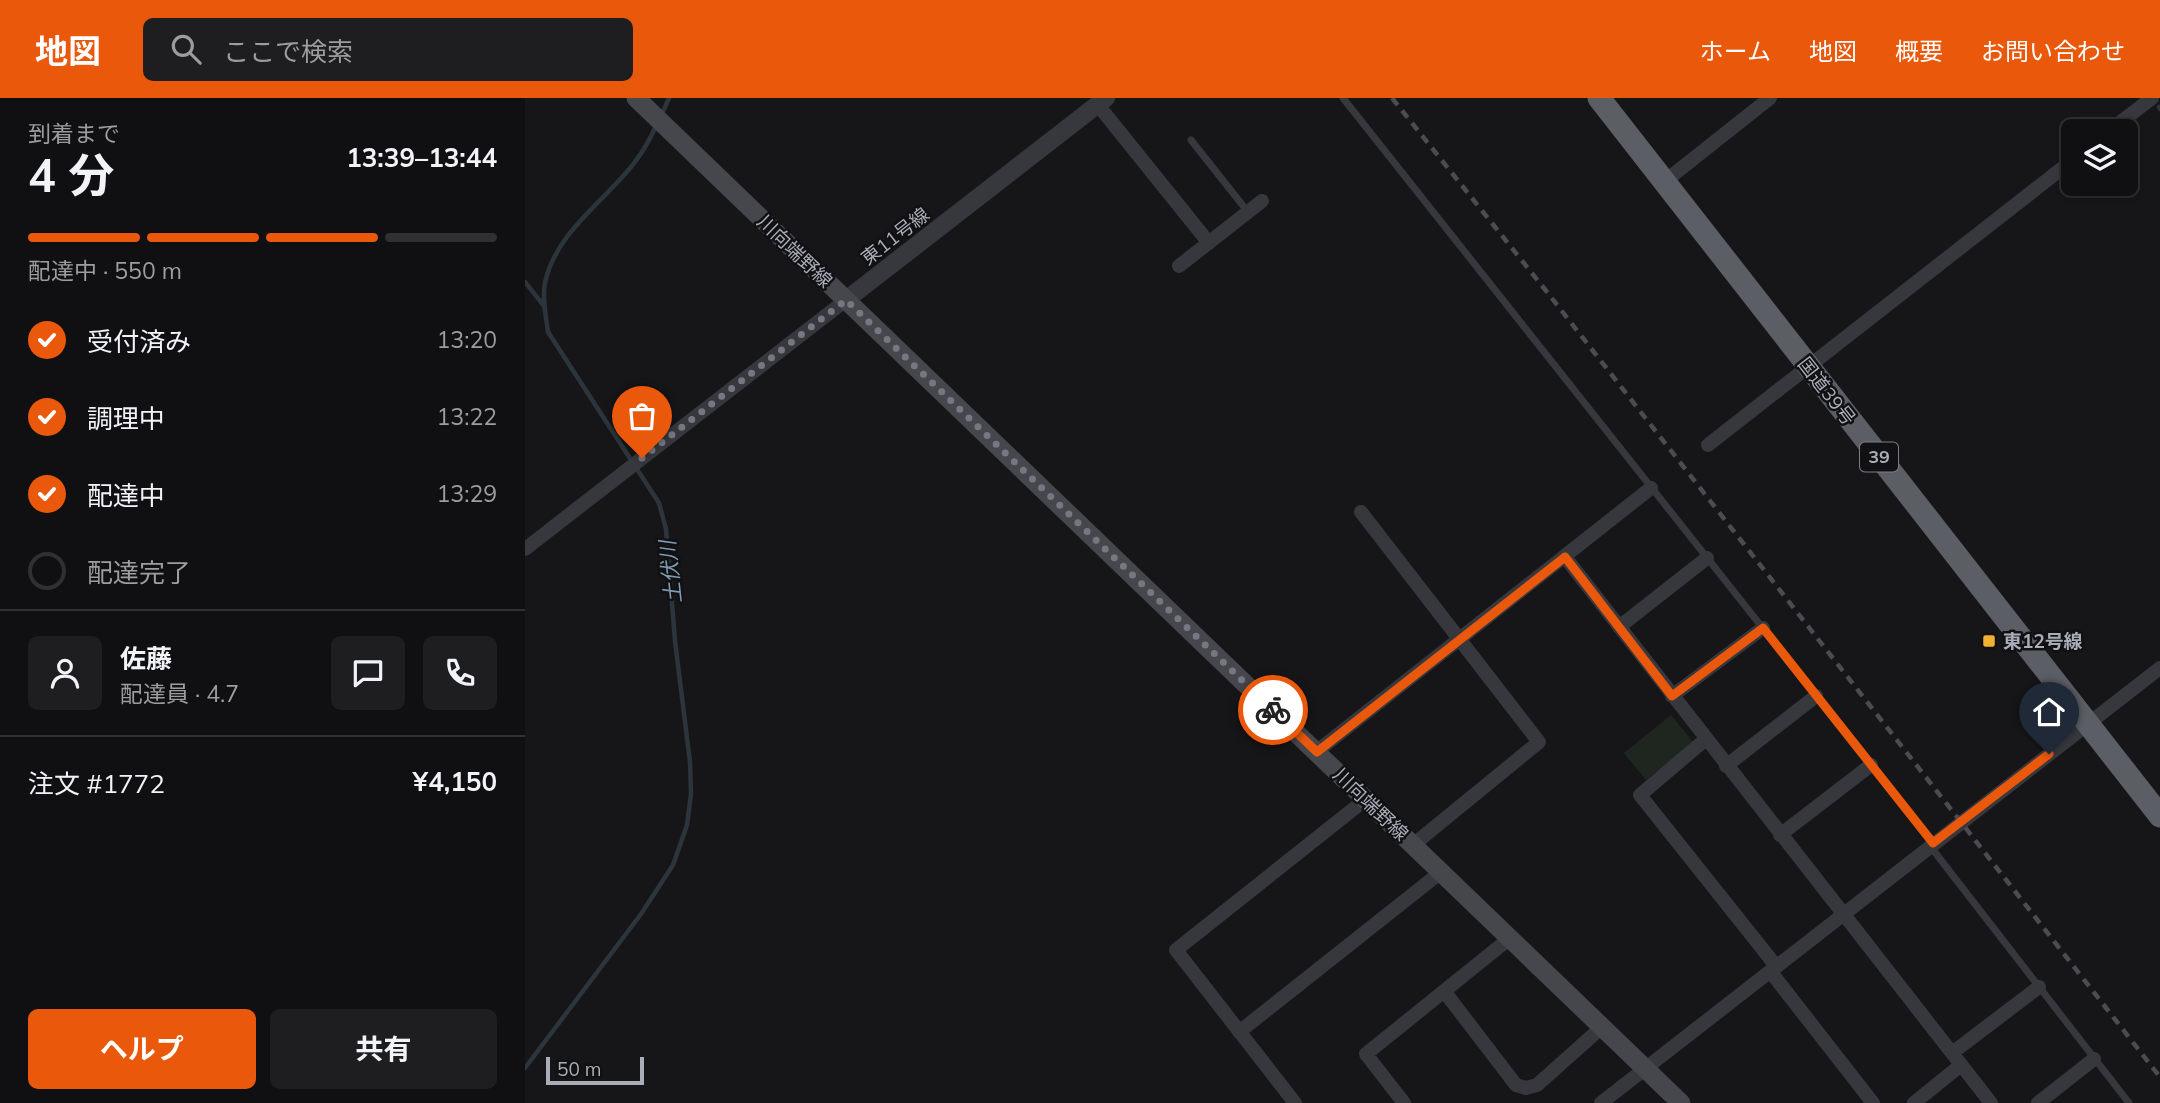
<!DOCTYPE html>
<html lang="ja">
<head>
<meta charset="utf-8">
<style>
	:root { --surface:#101012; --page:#1e1e20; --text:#f1f3f6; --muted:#9c9d9f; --line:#303032; --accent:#ea580c }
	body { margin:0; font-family:Mulish,"Noto Sans JP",sans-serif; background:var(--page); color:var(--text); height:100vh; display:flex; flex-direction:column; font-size:26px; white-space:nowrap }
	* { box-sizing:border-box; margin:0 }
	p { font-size:23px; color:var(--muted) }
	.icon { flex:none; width:38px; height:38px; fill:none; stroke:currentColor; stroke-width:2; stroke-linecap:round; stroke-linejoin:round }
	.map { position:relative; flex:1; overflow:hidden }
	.details { display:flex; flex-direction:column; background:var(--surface); width:525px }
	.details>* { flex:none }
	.buttons { position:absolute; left:1536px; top:21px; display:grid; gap:14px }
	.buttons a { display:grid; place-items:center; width:77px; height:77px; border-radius:10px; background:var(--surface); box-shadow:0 2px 5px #0004,0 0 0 2px var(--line); font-size:35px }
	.scale { position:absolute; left:21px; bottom:18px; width:98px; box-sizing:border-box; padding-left:7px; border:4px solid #a8adb8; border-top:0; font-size:19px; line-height:24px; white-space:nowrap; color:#a8adb8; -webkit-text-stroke:5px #111113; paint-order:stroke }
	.pin { position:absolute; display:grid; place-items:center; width:60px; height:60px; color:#fff; margin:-72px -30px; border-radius:50% 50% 50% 0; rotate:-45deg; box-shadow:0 0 7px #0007 }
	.pin .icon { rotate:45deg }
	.courier { position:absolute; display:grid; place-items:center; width:70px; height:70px; margin:-35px; border:5px solid #ea580c; border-radius:50%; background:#fff; color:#222; box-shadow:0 2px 9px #0007 }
	.headline em { font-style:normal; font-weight:700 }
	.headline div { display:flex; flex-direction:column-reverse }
	.headline { display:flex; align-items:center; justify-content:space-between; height:119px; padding:0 28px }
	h1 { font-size:46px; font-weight:700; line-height:52px }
	.bar { display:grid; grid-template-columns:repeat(4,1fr); gap:10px 7px; align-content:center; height:84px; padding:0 28px }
	.bar i { height:9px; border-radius:5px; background:var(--line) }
	.bar .active { background:var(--accent) }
	.bar p { grid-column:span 4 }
	.line { display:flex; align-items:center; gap:18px; padding:0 28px; border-top:2px solid var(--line) }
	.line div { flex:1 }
	.round { display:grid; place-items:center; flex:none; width:74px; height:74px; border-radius:10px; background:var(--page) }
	ol { padding:0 28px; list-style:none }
	li { display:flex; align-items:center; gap:21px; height:77px }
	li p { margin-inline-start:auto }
	li .icon { padding:7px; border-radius:50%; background:var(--accent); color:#fff; stroke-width:4 }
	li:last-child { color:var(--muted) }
	li i { width:38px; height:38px; border:4px solid var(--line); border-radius:50% }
	.button { display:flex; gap:14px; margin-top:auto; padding:14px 28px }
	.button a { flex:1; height:80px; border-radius:10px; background:var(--accent); color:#fff; font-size:28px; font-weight:700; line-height:80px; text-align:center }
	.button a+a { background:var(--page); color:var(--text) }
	header { display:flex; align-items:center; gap:42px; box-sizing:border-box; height:98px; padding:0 35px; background:var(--accent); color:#fff }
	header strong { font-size:33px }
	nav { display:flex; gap:38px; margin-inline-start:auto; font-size:24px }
	.search { width:490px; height:63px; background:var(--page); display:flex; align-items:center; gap:18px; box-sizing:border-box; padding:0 24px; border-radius:10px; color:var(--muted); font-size:26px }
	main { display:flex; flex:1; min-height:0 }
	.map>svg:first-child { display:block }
	.green { fill:#1e261f }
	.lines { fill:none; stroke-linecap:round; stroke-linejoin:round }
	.stream { stroke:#2c353c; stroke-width:4.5 }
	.service { stroke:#37383d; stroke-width:7 }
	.minor { stroke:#37383d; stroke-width:14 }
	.tertiary { stroke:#37383d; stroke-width:18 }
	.secondary { stroke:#45474d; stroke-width:19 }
	.trunk { stroke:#5b5e65; stroke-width:23 }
	.rail { stroke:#4a4c52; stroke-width:4.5; stroke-dasharray:9 7; stroke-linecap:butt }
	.done { stroke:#757880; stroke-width:7; stroke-dasharray:0 12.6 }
	.route { stroke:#ea580c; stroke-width:9 }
	.poi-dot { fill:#f2b134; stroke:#111113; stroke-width:2.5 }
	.labels { text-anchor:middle; stroke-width:5; stroke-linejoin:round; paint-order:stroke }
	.shield { fill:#111113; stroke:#7b7e86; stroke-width:2 }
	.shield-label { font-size:18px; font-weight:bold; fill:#a8adb8 }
	.street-label { font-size:19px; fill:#a8adb8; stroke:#111113 }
	.poi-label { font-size:19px; font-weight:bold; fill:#a8adb8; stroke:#111113; text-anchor:start }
	.water-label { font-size:21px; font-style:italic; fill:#7f9bb3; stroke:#111113 }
</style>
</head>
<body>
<header>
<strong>地図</strong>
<div class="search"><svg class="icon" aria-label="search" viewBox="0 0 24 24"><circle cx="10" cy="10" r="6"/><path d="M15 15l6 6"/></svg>ここで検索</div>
<nav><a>ホーム</a><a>地図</a><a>概要</a><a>お問い合わせ</a></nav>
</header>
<main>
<section class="details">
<div class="headline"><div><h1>4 分</h1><p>到着まで</p></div><em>13:39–13:44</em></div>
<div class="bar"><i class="active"></i><i class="active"></i><i class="active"></i><i></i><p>配達中 · 550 m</p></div>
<ol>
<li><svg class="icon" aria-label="check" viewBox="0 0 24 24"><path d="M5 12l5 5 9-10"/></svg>受付済み<p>13:20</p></li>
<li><svg class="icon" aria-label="check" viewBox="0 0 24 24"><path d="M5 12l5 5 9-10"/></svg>調理中<p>13:22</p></li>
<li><svg class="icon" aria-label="check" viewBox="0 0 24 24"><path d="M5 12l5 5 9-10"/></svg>配達中<p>13:29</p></li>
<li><i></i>配達完了</li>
</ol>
<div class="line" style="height:126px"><a class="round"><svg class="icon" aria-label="person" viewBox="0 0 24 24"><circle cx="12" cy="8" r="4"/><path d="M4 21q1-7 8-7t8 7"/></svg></a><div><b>佐藤</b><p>配達員 · 4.7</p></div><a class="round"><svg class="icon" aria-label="chat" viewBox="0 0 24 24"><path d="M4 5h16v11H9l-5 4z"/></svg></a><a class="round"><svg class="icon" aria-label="phone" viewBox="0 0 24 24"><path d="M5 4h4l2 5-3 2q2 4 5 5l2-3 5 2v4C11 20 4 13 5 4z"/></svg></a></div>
<div class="line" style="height:91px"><div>注文 #1772</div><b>¥4,150</b></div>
<div class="button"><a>ヘルプ</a><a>共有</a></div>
</section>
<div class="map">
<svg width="1635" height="1005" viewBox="0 0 1635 1005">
	<rect width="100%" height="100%" fill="#161618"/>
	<path class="green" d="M1146 617 1168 644 1121 682 1099 655Z"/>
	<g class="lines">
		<path class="stream" d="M1634 9 1635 11
			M136 18 144 0
			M0 184 19 208
			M0 970 116 816 148 767 162 727 166 696 165 664 150 543 141 431 134 405 23 234C21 218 17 201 20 185 29 140 71 109 100 76 113 62 124 44 132 26"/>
		<path class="service" d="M818 0 1408 745
			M666 42 723 114
			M1405 748 1604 1005"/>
		<path class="minor" d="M573 7 684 145
			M1584 33 1627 0
			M1139 84 1245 0
			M654 168 737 103
			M1183 347 1549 61
			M836 414 1014 644 888 747
			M0 451 321 202
			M1040 459 1466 1005
			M1094 529 1182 460
			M1147 598 1238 530
			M1181 641 1115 697 1251 868
			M791 654 1126 390
			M1201 668 1291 598
			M1255 737 1346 667
			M1245 873 1348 1005
			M919 893 991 987 1001 990 1012 987 1077 929
			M714 934 916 774
			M1427 955 1514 889
			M770 1005 651 852 841 701
			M879 1005 841 956 985 840
			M1076 1005 1635 570
			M1389 1005 1436 967
			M1513 1005 1569 961"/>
		<path class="tertiary" d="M321 202 581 0"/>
		<path class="secondary" d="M111 0 1156 1005"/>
		<path class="trunk" d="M1074 0 1635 718"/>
		<path class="rail" d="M867 0 1022 194 1635 979"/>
	</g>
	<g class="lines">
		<path class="done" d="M117 360 321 202 748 612"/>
		<path class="route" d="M748 612 792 654 1040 459 1147 598 1238 530 1408 745 1524 656"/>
	</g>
	<rect class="poi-dot" x="1457" y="536" width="14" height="14" rx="3.5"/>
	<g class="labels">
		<rect class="shield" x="1335" y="344.5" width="38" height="29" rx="5"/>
		<g class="shield-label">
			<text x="1354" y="365">39</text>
		</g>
		<g class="street-label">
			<text transform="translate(370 138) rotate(-38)" y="7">東11号線</text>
			<text transform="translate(270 153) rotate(44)" y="7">川向端野線</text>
			<text transform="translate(1302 293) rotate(52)" y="7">国道39号</text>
			<text transform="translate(846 706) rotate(44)" y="7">川向端野線</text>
		</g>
		<g class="poi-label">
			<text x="1478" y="550">東12号線</text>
		</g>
		<g class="water-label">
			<text transform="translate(146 474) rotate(-96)" y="7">土伏川</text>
		</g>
	</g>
</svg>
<div class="buttons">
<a><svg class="icon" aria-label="layers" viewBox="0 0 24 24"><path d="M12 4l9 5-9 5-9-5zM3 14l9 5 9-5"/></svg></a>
</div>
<div class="scale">50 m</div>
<div class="pin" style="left:117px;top:360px;background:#ea580c"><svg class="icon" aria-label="bag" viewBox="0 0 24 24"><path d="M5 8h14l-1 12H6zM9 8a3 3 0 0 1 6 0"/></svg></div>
<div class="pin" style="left:1524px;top:656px;background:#1f2937"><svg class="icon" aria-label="home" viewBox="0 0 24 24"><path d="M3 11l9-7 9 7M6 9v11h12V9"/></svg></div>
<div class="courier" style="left:748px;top:612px"><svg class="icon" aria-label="bike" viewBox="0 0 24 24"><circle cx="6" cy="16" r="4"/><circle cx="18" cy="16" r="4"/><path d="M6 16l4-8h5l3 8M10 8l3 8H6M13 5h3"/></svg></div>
</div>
</main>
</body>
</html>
